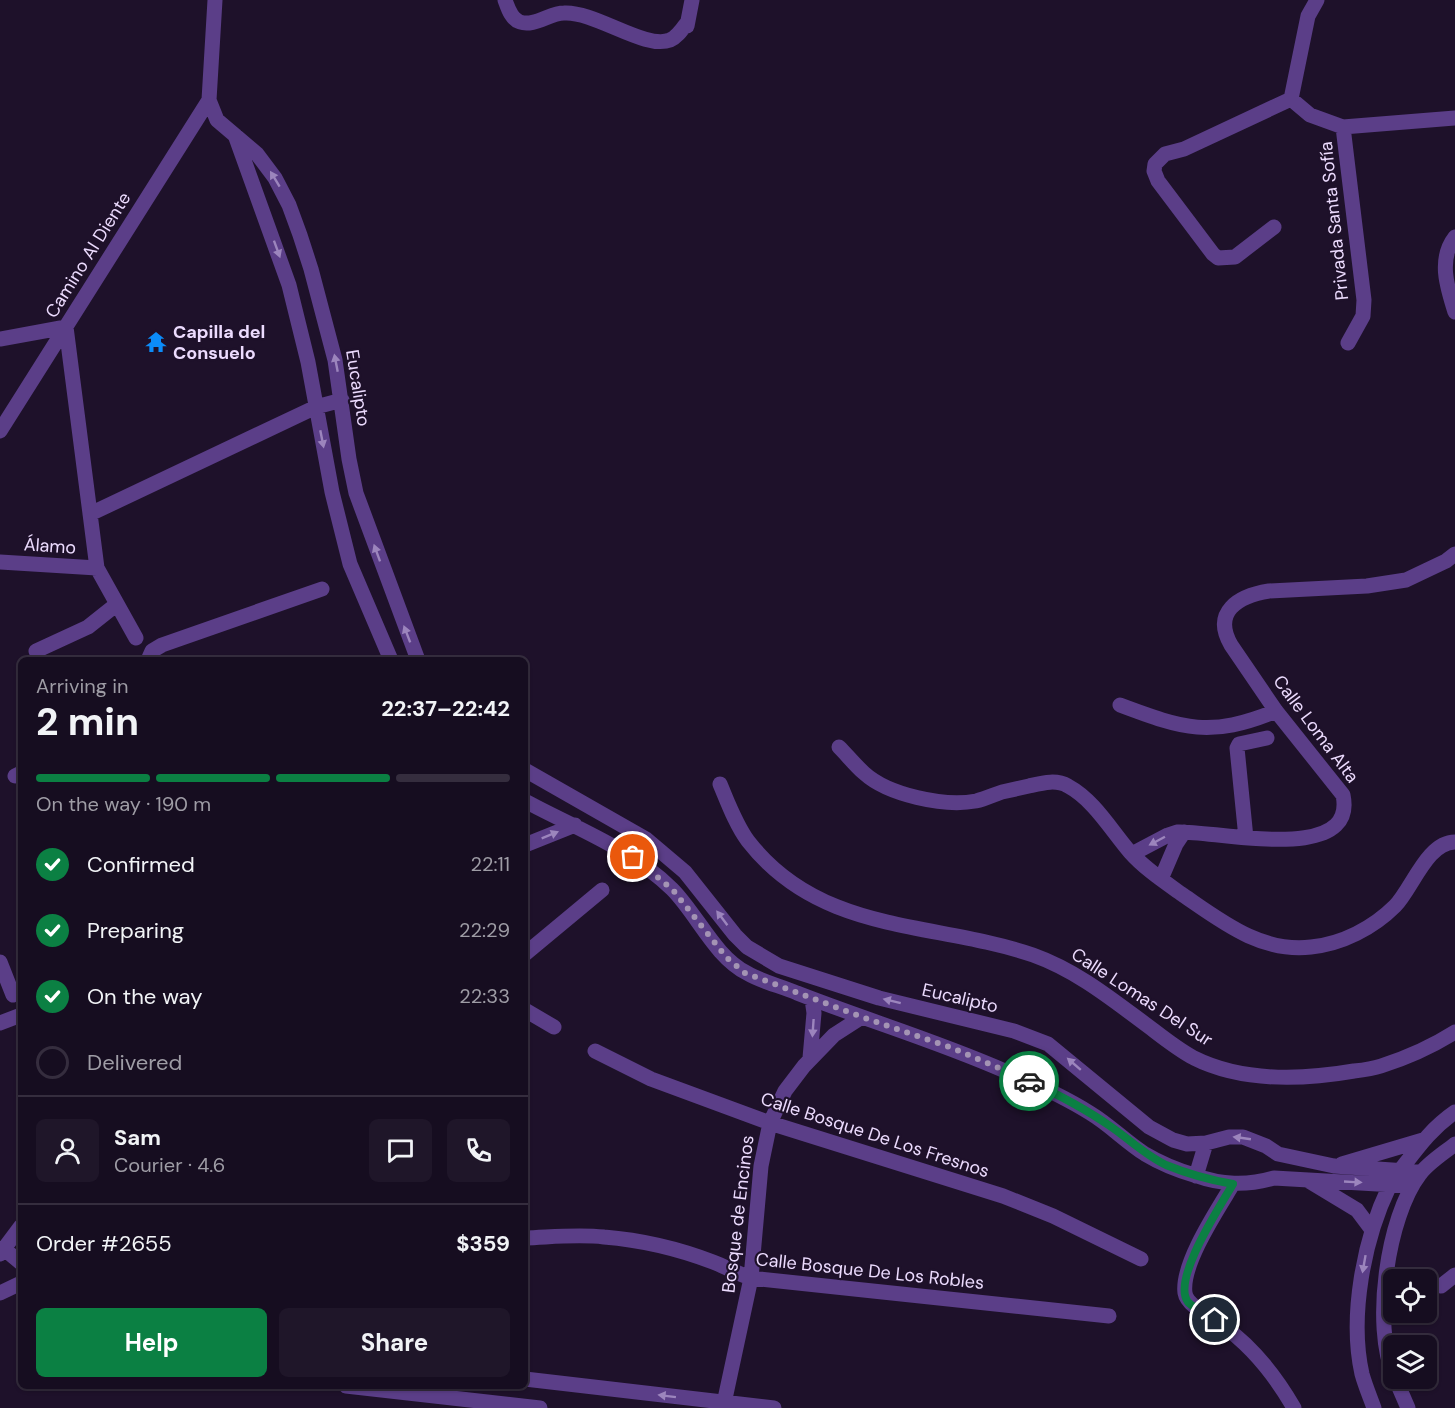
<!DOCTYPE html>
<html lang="en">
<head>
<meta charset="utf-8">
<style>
	:root { --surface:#160d20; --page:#1f1629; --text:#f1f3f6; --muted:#9e9ca5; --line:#352d3e; --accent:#0b8043 }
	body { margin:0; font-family:"DM Sans",sans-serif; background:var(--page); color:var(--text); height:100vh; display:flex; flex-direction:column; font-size:22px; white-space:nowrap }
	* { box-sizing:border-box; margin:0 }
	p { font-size:20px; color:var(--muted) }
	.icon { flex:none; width:33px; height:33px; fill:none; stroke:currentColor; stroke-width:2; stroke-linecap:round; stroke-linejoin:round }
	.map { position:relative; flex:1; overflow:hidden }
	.panel { position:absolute; left:18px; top:657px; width:510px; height:732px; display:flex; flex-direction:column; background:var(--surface); border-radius:9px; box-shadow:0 2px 4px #0004,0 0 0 2px var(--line) }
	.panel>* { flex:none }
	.tools { position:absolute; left:1383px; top:1269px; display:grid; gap:12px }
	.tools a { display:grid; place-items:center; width:54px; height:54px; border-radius:9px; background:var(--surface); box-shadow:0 2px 4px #0004,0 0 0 2px var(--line); font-size:30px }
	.pin { position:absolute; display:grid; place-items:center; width:51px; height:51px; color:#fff; margin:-26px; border:3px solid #fff; border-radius:50%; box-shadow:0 2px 6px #0007 }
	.courier { position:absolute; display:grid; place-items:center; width:60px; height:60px; margin:-30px; border:4px solid #0b8043; border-radius:50%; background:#fff; color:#222; box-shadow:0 2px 8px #0007 }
	.head em { font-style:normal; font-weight:700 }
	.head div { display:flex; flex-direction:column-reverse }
	.head { display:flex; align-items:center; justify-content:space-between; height:102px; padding:0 18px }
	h1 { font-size:39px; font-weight:700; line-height:45px }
	.bar { display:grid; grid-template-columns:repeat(4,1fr); gap:9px 6px; align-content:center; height:72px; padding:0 18px }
	.bar i { height:8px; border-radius:4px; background:var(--line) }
	.bar .on { background:var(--accent) }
	.bar p { grid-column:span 4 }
	.line { display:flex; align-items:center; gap:15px; padding:0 18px; border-top:2px solid var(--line) }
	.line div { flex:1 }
	.round { display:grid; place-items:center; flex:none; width:63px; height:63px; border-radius:9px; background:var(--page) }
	ol { padding:0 18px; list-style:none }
	li { display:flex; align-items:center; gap:18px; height:66px }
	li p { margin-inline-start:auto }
	li .icon { padding:6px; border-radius:50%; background:var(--accent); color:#fff; stroke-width:4 }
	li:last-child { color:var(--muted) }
	li i { width:33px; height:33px; border:3px solid var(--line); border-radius:50% }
	.primary-button { display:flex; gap:12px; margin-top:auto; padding:12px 18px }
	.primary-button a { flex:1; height:69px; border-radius:9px; background:var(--accent); color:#fff; font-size:24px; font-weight:700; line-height:69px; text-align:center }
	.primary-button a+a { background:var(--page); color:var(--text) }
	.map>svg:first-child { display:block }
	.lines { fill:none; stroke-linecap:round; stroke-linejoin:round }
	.minor { stroke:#5b3e88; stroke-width:15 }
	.oneway { fill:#9c85bd }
	.done { stroke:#a494b4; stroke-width:6; stroke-dasharray:0 10.8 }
	.route { stroke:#0b8043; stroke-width:8 }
	.labels { text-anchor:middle; stroke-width:4.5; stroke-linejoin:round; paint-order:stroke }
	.street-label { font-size:18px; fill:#ecdbfe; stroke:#1e112a }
	.poi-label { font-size:18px; font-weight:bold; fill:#ecdbfe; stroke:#1e112a; text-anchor:start }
</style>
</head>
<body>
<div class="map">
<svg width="1455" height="1408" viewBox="0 0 1455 1408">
	<rect width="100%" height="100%" fill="#1e112a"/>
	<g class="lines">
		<path class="minor" d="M215 0 209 100 217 120 257 154 275 178 289 205 300 235 311 269 335 360 349 459 356 493 418 660
			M505 0C508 8 511 19 520 22 534 27 550 13 564 13 595 11 645 50 670 40 677 37 681 31 686 24L687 26 692 0
			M1317 0 1308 16 1291 99 1310 115 1343 127 1455 118
			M1343 127 1364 300 1363 316 1348 343
			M235 135 289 285 308 362 332 492 350 564 391 660
			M1274 227 1235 257 1218 258 1213 254 1158 181 1154 171 1155 164 1165 154 1184 149 1291 99
			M1455 237C1438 259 1447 287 1455 312
			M66 327 97 568 136 638
			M0 339 66 327
			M0 431 209 100
			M90 514 316 407 342 400
			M0 562 97 568
			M36 651 88 627 117 604
			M148 660 152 651 162 645 322 589
			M1120 705C1184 729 1210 738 1276 711
			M839 747C847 755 855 765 864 773 888 795 944 807 976 801 985 799 993 795 1002 792 1011 790 1020 788 1029 786 1042 783 1056 779 1068 786 1094 800 1111 830 1130 852 1145 869 1165 882 1183 895 1221 921 1261 953 1311 947 1342 944 1373 928 1395 906 1412 889 1427 842 1455 842
			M525 770 646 839 685 872 735 935 747 947 779 966 879 998 1014 1031 1048 1044 1149 1127 1173 1140 1187 1144 1206 1143 1229 1137H1243L1266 1146 1278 1154 1334 1166 1421 1172
			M15 776 21 773
			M720 784C728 803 736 825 748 841 821 935 933 921 1033 955 1078 971 1114 1001 1152 1029 1165 1039 1179 1050 1194 1058 1242 1082 1302 1080 1354 1071 1363 1070 1372 1069 1381 1066 1406 1058 1433 1046 1455 1032
			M525 801C575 828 630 848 672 889 697 914 715 957 747 973 762 982 781 986 797 993 866 1020 937 1041 1005 1071 1034 1083 1063 1096 1090 1113 1110 1125 1126 1142 1145 1154 1160 1163 1177 1170 1194 1175 1222 1185 1246 1186 1274 1178L1412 1186
			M1246 838 1237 748 1239 744 1267 738
			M525 845 575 825
			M1132 854 1168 835 1177 832C1214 830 1358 866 1343 795L1276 711 1231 645C1212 612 1238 596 1269 591L1367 586 1406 580 1446 561 1455 554
			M1161 879 1176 844 1184 832
			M525 954 602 890
			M0 962 13 995
			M525 1010 554 1027
			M0 1023 21 1015
			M595 1051 651 1079 770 1123 1003 1196 1053 1216 1141 1259
			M810 1058 814 1013 812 999
			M1342 1164 1423 1140
			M1196 1176 1206 1143
			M1309 1181 1357 1210 1372 1230
			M1233 1184C1218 1209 1181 1264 1185 1293 1187 1306 1211 1317 1222 1325 1253 1347 1275 1375 1294 1408
			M525 1238C552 1237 578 1234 604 1237 641 1240 679 1249 713 1262 726 1267 738 1274 751 1278L1109 1316
			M3 1248 21 1263
			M0 1254 21 1226
			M1441 1286 1455 1275
			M0 1293 21 1283
			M1394 1376C1372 1326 1387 1217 1420 1174 1428 1163 1444 1153 1455 1144
			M1395 1378 1408 1408
			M525 1379 774 1408
			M346 1386 540 1408
			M723 1408 751 1278 761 1166 770 1123 785 1091 804 1066 834 1035 862 1017
			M1374 1408C1370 1397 1365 1385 1362 1374 1349 1316 1364 1239 1389 1187 1392 1180 1398 1174 1402 1168 1419 1146 1432 1128 1455 1112"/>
	</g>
	<defs><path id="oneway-solid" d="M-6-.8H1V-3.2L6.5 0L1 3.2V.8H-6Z" transform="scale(1.5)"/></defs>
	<g class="oneway">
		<use href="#oneway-solid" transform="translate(275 179) rotate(-121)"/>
		<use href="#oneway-solid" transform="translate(277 249) rotate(70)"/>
		<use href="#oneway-solid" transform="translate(336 363) rotate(-101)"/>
		<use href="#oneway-solid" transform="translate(322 439) rotate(79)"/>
		<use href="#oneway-solid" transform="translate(377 553) rotate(-110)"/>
		<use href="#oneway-solid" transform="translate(407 634) rotate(-111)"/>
		<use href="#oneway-solid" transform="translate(550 835) rotate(-22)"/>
		<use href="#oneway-solid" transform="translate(1157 841) rotate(152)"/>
		<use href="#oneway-solid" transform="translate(722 918) rotate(-127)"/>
		<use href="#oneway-solid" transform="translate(892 1001) rotate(-166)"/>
		<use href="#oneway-solid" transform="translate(813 1028) rotate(94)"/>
		<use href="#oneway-solid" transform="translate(1074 1064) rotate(-139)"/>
		<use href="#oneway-solid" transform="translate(1242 1138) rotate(-172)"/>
		<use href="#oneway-solid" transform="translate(1353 1182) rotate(3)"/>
		<use href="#oneway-solid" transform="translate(1364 1264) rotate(100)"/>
		<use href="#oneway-solid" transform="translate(667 1396) rotate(-173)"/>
	</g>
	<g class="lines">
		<path class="done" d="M633 857 673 890 727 958 745 973 862 1017 952 1048 1029 1081"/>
		<path class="route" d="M1029 1081C1057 1094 1084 1108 1110 1126 1129 1139 1145 1155 1166 1165 1188 1174 1210 1180 1233 1184 1221 1205 1171 1280 1188 1302 1192 1307 1209 1316 1215 1320"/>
	</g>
	<defs>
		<symbol id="temple-bare" viewBox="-9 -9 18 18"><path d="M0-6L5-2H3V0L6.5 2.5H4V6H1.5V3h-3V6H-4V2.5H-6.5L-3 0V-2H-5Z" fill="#0c8cf9" stroke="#1e112a" stroke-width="2.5" paint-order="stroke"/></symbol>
	</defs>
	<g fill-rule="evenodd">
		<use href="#temple-bare" x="141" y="327" width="30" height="30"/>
	</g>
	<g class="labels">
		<g class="street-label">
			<text transform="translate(1334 221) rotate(-96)" y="6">Privada Santa Sofía</text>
			<text transform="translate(88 255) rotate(-58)" y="6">Camino Al Diente</text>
			<text transform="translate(358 388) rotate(81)" y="6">Eucalipto</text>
			<text transform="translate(50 546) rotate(4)" y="6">Álamo</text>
			<text transform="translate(1316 729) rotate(53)" y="6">Calle Loma Alta</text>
			<text transform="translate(1142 997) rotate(33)" y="6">Calle Lomas Del Sur</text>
			<text transform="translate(960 998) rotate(13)" y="6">Eucalipto</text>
			<text transform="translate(875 1135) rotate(18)" y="6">Calle Bosque De Los Fresnos</text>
			<text transform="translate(738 1214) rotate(-83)" y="6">Bosque de Encinos</text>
			<text transform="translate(870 1271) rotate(6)" y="6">Calle Bosque De Los Robles</text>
		</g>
		<g class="poi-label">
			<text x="173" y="338">Capilla del<tspan x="173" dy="21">Consuelo</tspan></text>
		</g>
	</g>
</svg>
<div class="tools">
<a><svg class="icon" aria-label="locate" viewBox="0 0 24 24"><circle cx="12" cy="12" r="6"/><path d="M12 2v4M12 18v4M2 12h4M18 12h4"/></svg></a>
<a><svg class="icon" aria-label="layers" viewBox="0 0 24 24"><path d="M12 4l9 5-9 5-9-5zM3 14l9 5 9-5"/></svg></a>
</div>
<div class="pin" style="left:633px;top:857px;background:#ea580c"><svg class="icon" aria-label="bag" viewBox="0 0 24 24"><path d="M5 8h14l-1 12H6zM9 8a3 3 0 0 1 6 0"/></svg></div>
<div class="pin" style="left:1215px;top:1320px;background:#1f2937"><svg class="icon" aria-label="home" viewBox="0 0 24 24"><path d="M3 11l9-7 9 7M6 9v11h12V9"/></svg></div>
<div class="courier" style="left:1029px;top:1081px"><svg class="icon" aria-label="car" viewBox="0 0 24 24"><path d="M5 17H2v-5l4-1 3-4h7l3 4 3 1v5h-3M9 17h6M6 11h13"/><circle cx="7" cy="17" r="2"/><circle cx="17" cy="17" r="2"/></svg></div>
<section class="panel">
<div class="head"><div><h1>2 min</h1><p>Arriving in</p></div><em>22:37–22:42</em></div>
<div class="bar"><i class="on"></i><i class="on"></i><i class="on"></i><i></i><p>On the way · 190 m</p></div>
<ol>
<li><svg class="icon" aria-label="check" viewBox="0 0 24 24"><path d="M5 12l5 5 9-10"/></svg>Confirmed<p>22:11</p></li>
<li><svg class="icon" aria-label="check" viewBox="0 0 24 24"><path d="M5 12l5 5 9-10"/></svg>Preparing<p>22:29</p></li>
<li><svg class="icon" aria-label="check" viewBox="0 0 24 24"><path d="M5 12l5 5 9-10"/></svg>On the way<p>22:33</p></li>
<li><i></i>Delivered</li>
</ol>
<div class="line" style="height:108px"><a class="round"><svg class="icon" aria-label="person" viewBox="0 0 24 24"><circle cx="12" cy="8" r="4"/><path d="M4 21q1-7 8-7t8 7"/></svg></a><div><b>Sam</b><p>Courier · 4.6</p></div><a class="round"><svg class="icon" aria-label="chat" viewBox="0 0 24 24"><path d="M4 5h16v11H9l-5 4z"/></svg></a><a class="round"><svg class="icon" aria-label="phone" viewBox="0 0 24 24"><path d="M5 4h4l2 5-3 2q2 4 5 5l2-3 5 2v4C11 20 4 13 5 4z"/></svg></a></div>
<div class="line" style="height:78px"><div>Order #2655</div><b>$359</b></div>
<div class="primary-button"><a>Help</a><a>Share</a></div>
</section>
</div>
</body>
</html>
